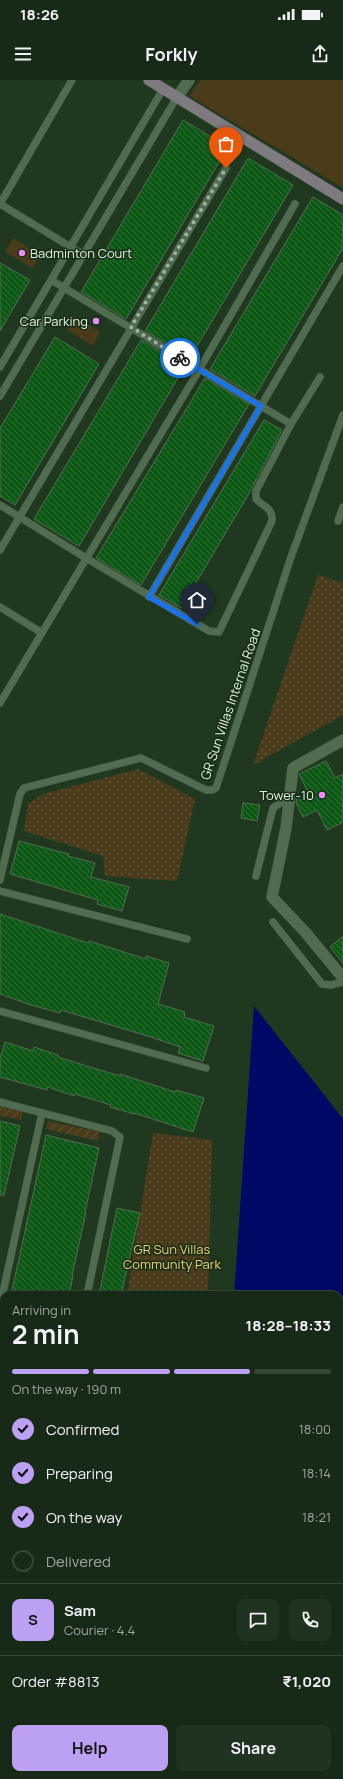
<!DOCTYPE html>
<html lang="en">
<head>
<meta charset="utf-8">
<style>
	:root { --surface:#172a17; --page:#203220; --text:#f1f3f6; --muted:#9ea7a1; --line:#364636; --accent:#bca0f2 }
	body { margin:0; font-family:Manrope,sans-serif; background:var(--page); color:var(--text); height:100vh; display:flex; flex-direction:column; font-size:15px; white-space:nowrap }
	* { box-sizing:border-box; margin:0 }
	p { font-size:13px; color:var(--muted) }
	.icon { flex:none; width:22px; height:22px; fill:none; stroke:currentColor; stroke-width:2; stroke-linecap:round; stroke-linejoin:round }
	.map { position:relative; flex:1; overflow:hidden }
	.details { position:absolute; left:0px; top:1211px; width:343px; height:488px; display:flex; flex-direction:column; background:var(--surface); border-radius:12px 12px 0 0; box-shadow:0 1px 3px #0004,0 0 0 1px var(--line) }
	.details>* { flex:none }
	.pin { position:absolute; display:grid; place-items:center; width:34px; height:34px; color:#fff; margin:-41px -17px; border-radius:50% 50% 50% 0; rotate:-45deg; box-shadow:0 0 4px #0007 }
	.pin .icon { rotate:45deg }
	.courier { position:absolute; display:grid; place-items:center; width:40px; height:40px; margin:-20px; border:3px solid #1a73e8; border-radius:50%; background:#fff; color:#222; box-shadow:0 1px 5px #0007 }
	.summary em { font-style:normal; font-weight:700 }
	.summary div { display:flex; flex-direction:column-reverse }
	.summary { display:flex; align-items:center; justify-content:space-between; height:68px; padding:0 12px }
	h1 { font-size:26px; font-weight:700; line-height:30px }
	.bar { display:grid; grid-template-columns:repeat(4,1fr); gap:6px 4px; align-content:center; height:48px; padding:0 12px }
	.bar i { height:5px; border-radius:3px; background:var(--line) }
	.bar .current { background:var(--accent) }
	.bar p { grid-column:span 4 }
	.line { display:flex; align-items:center; gap:10px; padding:0 12px; border-top:1px solid var(--line) }
	.line div { flex:1 }
	.round { display:grid; place-items:center; flex:none; width:42px; height:42px; border-radius:8px; background:var(--page) }
	ol { padding:0 12px; list-style:none }
	li { display:flex; align-items:center; gap:12px; height:44px }
	li p { margin-inline-start:auto }
	li .icon { padding:4px; border-radius:50%; background:var(--accent); color:#111; stroke-width:4 }
	li:last-child { color:var(--muted) }
	li i { width:22px; height:22px; border:2px solid var(--line); border-radius:50% }
	.cta { display:flex; gap:8px; margin-top:auto; padding:8px 12px }
	.cta a { flex:1; height:46px; border-radius:8px; background:var(--accent); color:#111; font-size:16px; font-weight:700; line-height:46px; text-align:center }
	.cta a+a { background:var(--page); color:var(--text) }
	.status { display:flex; justify-content:space-between; align-items:center; height:28px; padding:0 20px; background:var(--surface); direction:ltr }
	.status svg { height:11px; fill:currentColor }
	header { display:flex; justify-content:space-between; align-items:center; height:52px; padding:0 12px; background:var(--surface); font-size:18px; font-weight:700 }
	.map>svg:first-child { display:block }
	.grass { fill:#4a3b1b }
	.park { fill:url(#park-dots) }
	.garden { fill:url(#garden-furrows) }
	.water { fill:#000965 }
	.building { fill:url(#building-back-hatch); stroke:#526d51 }
	.lines { fill:none; stroke-linecap:round; stroke-linejoin:round }
	.service-casing { stroke:#3c523c; stroke-width:8 }
	.minor-casing { stroke:#3c523c; stroke-width:12 }
	.secondary-casing { stroke:#3c523c; stroke-width:12 }
	.service { stroke:#506b4f; stroke-width:7 }
	.minor { stroke:#506b4f; stroke-width:11 }
	.secondary { stroke:#7f7980; stroke-width:11 }
	.done { stroke:#a0b29f; stroke-width:4; stroke-dasharray:0 7.2 }
	.route { stroke:#1a73e8; stroke-width:5 }
	.poi-dot { fill:#ef8bf7; stroke:#152e15; stroke-width:1.5 }
	.labels { text-anchor:middle; stroke-width:3; stroke-linejoin:round; paint-order:stroke }
	.poi-label { font-size:13px; fill:#e5f4e4; stroke:#152e15; text-anchor:end }
	.street-label { font-size:13px; fill:#e5f4e4; stroke:#152e15 }
	.park-label { font-size:13px; fill:#f5ce7d; stroke:#152e15 }
</style>
</head>
<body>
<div class="status"><b>18:26</b><svg viewBox="0 0 49 12"><path d="M0 12V9h3v3zM5 12V6h3v6zM10 12V3h3v9zM15 12V0h3v12zM26 1h20v11H26zM47 4h2v5h-2z"/></svg></div>
<header><svg class="icon" aria-label="menu" viewBox="0 0 24 24"><path d="M4 6h16M4 12h16M4 18h16"/></svg>Forkly<svg class="icon" aria-label="share" viewBox="0 0 24 24"><path d="M12 15V3M7 8l5-5 5 5M5 13v7h14v-7"/></svg></header>
<div class="map">
<svg width="343" height="1699" viewBox="0 0 343 1699">
	<defs>
		<pattern id="park-dots" width="8" height="8" patternUnits="userSpaceOnUse"><rect width="8" height="8" fill="#4a3b1b"/><path d="M2 2h.1M6 6h.1" fill="none" stroke="#64583c" stroke-width="1.8" stroke-linecap="round"/></pattern>
		<pattern id="garden-furrows" width="10" height="10" patternUnits="userSpaceOnUse"><rect width="10" height="10" fill="#4a3b1b"/><path d="M-1 1l2-2M0 10L10 0M9 11l2-2" fill="none" stroke="#64583c"/></pattern>
		<pattern id="building-back-hatch" width="6" height="6" patternUnits="userSpaceOnUse"><rect width="6" height="6" fill="#0d5815"/><path d="M-1 5l2 2M0 0l6 6M5-1l2 2" fill="none" stroke="#307137"/></pattern>
	</defs>
	<rect width="100%" height="100%" fill="#1f381f"/>
	<path class="grass" d="M200 0H343V108L189 16Z
		M13 158 40 175 32 188 5 172Z
		M74 236 100 252 93 266 67 250Z
		M4 1627V1695H205L197 1699H0V1629Z"/>
	<path class="park" d="M318 495 343 503V635L253 685Z
		M138 689 195 719 177 801 105 796 103 776 24 751 28 724 43 714Z
		M153 1053 212 1060 208 1215H127Z"/>
	<path class="garden" d="M0 1027 23 1031 21 1040 0 1036Z
		M48 1041 100 1052 98 1061 46 1049Z"/>
	<path class="water" d="M254 926 343 1039V1427L339 1428V1215H234Z"/>
	<path class="building" d="M183 40 228 67 126 239 81 212Z
		M248 78 293 105 190 278 145 251Z
		M313 117 343 135V168L255 316 210 289Z
		M0 183 30 200 0 251Z
		M55 257 99 284 15 425 0 416V348Z
		M141 260 185 286 79 466 34 439Z
		M205 298 249 324 141 505 96 478Z
		M264 340 282 350 251 410 181 528 159 515Z
		M326 681 335 698 343 694V742L327 750 317 730 303 737 296 723 297 718 308 712 299 694Z
		M243 723 260 725 257 741 241 738Z
		M19 761 69 774 68 776 95 783 91 797 129 807 122 831 97 824 98 820 10 794Z
		M0 834 88 863 89 861 146 879V876L169 883 158 924 185 932 184 937 214 946 203 981 178 973 180 967 154 958 61 930 60 933 31 925 0 914Z
		M343 856V883L330 867Z
		M5 962 33 971 34 967 58 975V977L90 987 120 996V994L175 1012 176 1010 204 1018 193 1052 134 1033V1034L110 1027 111 1025 75 1014 74 1016 48 1007 47 1010 0 997V978Z
		M0 1041 20 1046 4 1115H0Z
		M46 1055 99 1068 85 1132H86L72 1196H73L69 1215H11Z
		M117 1128 140 1133 121 1215H99Z"/>
	<g class="lines">
		<defs>
			<path id="service" d="M0 124 72 0
				M0 124 84 175
				M51 200 291 344 320 297
				M0 287 163 9
				M0 316 177 17
				M0 425 86 478 209 551 219 552 272 441C273 428 264 427 256 419V411L291 344
				M338 441 343 427
				M0 470 226 88
				M149 517 343 186
				M0 527 42 553
				M0 623 199 290 295 124
				M256 796 273 728 289 717
				M0 800 20 714 24 708 141 678 206 710H212L216 708 291 477 343 335
				M0 811 187 859
				M273 842 322 904 331 905 343 902
				M0 931 206 988
				M0 1022 112 1051 120 1057 87 1215
				M0 1226 42 1033
				M0 1386 4 1387
				M0 1516 4 1521
				M339 1516 343 1514
				M0 1546 4 1551
				M339 1594 343 1592
				M339 1637 343 1643"/>
			<path id="minor" d="M177 17 189 0
				M343 660 293 688 286 748 272 817 306 853 343 898"/>
			<path id="secondary" d="M149 0 343 119"/>
		</defs>
		<use href="#service" class="service-casing"/>
		<use href="#minor" class="minor-casing"/>
		<use href="#secondary" class="secondary-casing"/>
		<use href="#service" class="service"/>
		<use href="#minor" class="minor"/>
		<use href="#secondary" class="secondary"/>
	</g>
	<g class="lines">
		<path class="done" d="M180 278 131 247 226 88"/>
		<path class="route" d="M180 278 261 326 149 517 197 544"/>
	</g>
	<g class="poi-dot">
		<circle cx="22" cy="173" r="4"/>
		<circle cx="96" cy="241" r="4"/>
		<circle cx="322" cy="715" r="4"/>
	</g>
	<g class="labels">
		<g class="poi-label">
			<text x="30" y="178" text-anchor="start">Badminton Court</text>
			<text x="88" y="246">Car Parking</text>
			<text x="314" y="720">Tower-10</text>
		</g>
		<g class="street-label">
			<text transform="translate(230 624) rotate(-71)" y="5">GR Sun Villas Internal Road</text>
		</g>
		<g class="park-label">
			<text x="172" y="1174">GR Sun Villas<tspan x="172" dy="15">Community Park</tspan></text>
		</g>
	</g>
</svg>
<div class="pin" style="left:226px;top:88px;background:#ea580c"><svg class="icon" aria-label="bag" viewBox="0 0 24 24"><path d="M5 8h14l-1 12H6zM9 8a3 3 0 0 1 6 0"/></svg></div>
<div class="pin" style="left:197px;top:544px;background:#1f2937"><svg class="icon" aria-label="home" viewBox="0 0 24 24"><path d="M3 11l9-7 9 7M6 9v11h12V9"/></svg></div>
<div class="courier" style="left:180px;top:278px"><svg class="icon" aria-label="bike" viewBox="0 0 24 24"><circle cx="6" cy="16" r="4"/><circle cx="18" cy="16" r="4"/><path d="M6 16l4-8h5l3 8M10 8l3 8H6M13 5h3"/></svg></div>
<section class="details">
<div class="summary"><div><h1>2 min</h1><p>Arriving in</p></div><em>18:28–18:33</em></div>
<div class="bar"><i class="current"></i><i class="current"></i><i class="current"></i><i></i><p>On the way · 190 m</p></div>
<ol>
<li><svg class="icon" aria-label="check" viewBox="0 0 24 24"><path d="M5 12l5 5 9-10"/></svg>Confirmed<p>18:00</p></li>
<li><svg class="icon" aria-label="check" viewBox="0 0 24 24"><path d="M5 12l5 5 9-10"/></svg>Preparing<p>18:14</p></li>
<li><svg class="icon" aria-label="check" viewBox="0 0 24 24"><path d="M5 12l5 5 9-10"/></svg>On the way<p>18:21</p></li>
<li><i></i>Delivered</li>
</ol>
<div class="line" style="height:72px"><b class="round" style="background:var(--accent);color:#111">S</b><div><b>Sam</b><p>Courier · 4.4</p></div><a class="round"><svg class="icon" aria-label="chat" viewBox="0 0 24 24"><path d="M4 5h16v11H9l-5 4z"/></svg></a><a class="round"><svg class="icon" aria-label="phone" viewBox="0 0 24 24"><path d="M5 4h4l2 5-3 2q2 4 5 5l2-3 5 2v4C11 20 4 13 5 4z"/></svg></a></div>
<div class="line" style="height:52px"><div>Order #8813</div><b>₹1,020</b></div>
<div class="cta"><a>Help</a><a>Share</a></div>
</section>
</div>
</body>
</html>
